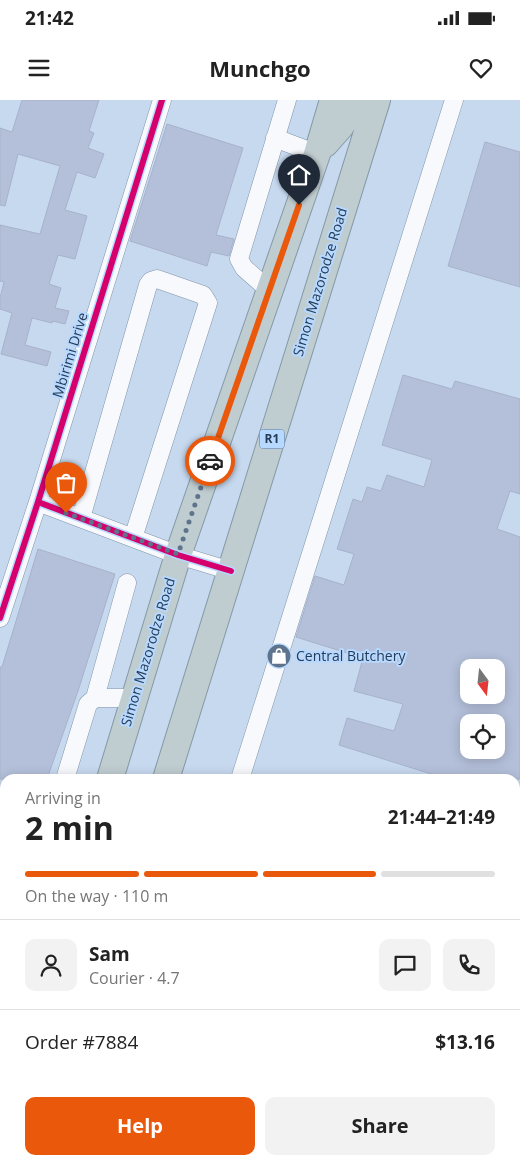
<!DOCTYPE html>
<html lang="en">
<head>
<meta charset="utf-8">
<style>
	:root { --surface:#fff; --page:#f2f2f2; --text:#222; --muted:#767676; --line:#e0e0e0; --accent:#ea580c }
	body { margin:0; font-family:"Open Sans",sans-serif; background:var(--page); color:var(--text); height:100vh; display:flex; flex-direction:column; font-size:19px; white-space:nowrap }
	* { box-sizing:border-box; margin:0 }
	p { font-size:16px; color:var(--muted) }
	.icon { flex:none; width:28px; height:28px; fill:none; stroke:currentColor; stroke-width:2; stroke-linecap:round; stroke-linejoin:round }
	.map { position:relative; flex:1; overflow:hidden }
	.side { position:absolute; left:0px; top:674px; width:520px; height:391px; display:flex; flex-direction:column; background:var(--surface); border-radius:15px 15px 0 0; box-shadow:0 2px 12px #0003 }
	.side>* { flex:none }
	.needle { width:32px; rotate:165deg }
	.controls { position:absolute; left:460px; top:559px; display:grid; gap:10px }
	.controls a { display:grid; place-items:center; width:45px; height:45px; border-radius:10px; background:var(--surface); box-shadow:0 2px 12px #0003; font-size:25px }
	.pin { position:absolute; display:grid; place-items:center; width:42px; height:42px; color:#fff; margin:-51px -21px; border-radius:50% 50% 50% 0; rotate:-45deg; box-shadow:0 0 5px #0007 }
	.pin .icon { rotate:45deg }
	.courier { position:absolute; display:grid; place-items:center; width:50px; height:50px; margin:-25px; border:4px solid #ea580c; border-radius:50%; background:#fff; color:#222; box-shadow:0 1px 6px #0007 }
	.headline em { font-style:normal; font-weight:700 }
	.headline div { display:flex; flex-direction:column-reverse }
	.headline { display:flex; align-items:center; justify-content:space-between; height:85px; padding:0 25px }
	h1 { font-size:32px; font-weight:700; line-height:38px }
	.bar { display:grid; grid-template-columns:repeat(4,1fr); gap:8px 5px; align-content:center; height:60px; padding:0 25px }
	.bar i { height:6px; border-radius:4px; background:var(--line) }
	.bar .active { background:var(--accent) }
	.bar p { grid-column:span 4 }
	.line { display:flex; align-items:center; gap:12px; padding:0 25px; border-top:1px solid var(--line) }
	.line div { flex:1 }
	.round { display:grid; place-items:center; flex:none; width:52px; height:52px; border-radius:10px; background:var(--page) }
	.cta { display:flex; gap:10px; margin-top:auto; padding:10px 25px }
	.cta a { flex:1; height:58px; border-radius:10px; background:var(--accent); color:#fff; font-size:20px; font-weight:700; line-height:58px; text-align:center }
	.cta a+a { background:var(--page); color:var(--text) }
	.status { display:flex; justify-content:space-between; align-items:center; height:35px; padding:0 25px; background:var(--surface); direction:ltr }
	.status svg { height:14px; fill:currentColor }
	header { display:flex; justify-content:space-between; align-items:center; height:65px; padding:0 25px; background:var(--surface); font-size:22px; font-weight:700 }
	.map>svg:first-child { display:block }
	.building { fill:#b4c0da; stroke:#a7b2ca; fill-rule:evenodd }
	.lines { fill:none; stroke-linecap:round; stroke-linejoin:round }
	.minor-casing { stroke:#8295aa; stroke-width:19 }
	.highway-casing { stroke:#8499a5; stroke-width:28 }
	.minor { stroke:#f7f9fd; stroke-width:18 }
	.highway { stroke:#bfccd0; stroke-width:26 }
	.cycleway-casing { stroke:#b7d8ff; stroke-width:9 }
	.cycleway { stroke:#d6006c; stroke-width:6 }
	.done { stroke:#5e738c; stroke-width:5; stroke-dasharray:0 9 }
	.route { stroke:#ea580c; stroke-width:6 }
	.labels { text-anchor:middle; stroke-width:4; stroke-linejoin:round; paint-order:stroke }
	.shield { fill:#b7d8ff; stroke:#526b89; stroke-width:1 }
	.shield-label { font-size:12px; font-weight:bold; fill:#263c56 }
	.street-label { font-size:14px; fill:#263c56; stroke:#b7d8ff }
	.poi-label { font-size:14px; fill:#263c56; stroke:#b7d8ff; text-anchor:start }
</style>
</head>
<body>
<div class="status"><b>21:42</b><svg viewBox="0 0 49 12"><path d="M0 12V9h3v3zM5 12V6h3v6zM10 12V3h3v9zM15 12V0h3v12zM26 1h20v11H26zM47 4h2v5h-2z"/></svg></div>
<header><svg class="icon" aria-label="menu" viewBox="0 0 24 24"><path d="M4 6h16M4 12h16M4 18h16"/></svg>Munchgo<svg class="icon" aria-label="heart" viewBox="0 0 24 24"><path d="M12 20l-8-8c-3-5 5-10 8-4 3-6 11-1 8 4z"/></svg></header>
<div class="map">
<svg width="520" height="1064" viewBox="0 0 520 1064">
	<rect width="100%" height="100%" fill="#c7d9ef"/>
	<path class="building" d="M22 0H99L89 31 94 33 88 48 104 54 95 78 77 72 65 110 87 116 75 159 58 155 49 184 61 188 55 208 69 211 65 224 53 221 52 223 32 218 25 245 51 252 47 266 1 254 12 213 0 209V198L4 182 0 181V125L40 134 60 66 18 54 5 106 0 105V28L12 32Z
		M167 24 243 48 216 135 234 139 229 156 211 152 207 166 130 141Z
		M485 42 520 52V187L448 166Z
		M403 275 452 289 455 281 520 299V394L510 391 497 429 520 437V679H447L339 645 347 618 394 631 403 604 354 591 363 558 296 537 315 476 344 485 354 454 337 449 353 399 362 402 367 387 381 391 387 375 424 387 432 360 382 345ZM469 568H496V595H469ZM469 622H496V650H469Z
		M38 449 115 474 78 591 47 679H0V567H2Z"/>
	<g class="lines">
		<defs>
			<path id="minor" d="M275 38 317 54
				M269 190 244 168 239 159 287 0
				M38 402 178 455 231 471
				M81 418 148 185 151 181 157 179 203 195 208 203 133 438
				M0 518 38 402 162 0
				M95 598 127 483
				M65 679 88 604 95 598H134
				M240 679 454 0
				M0 893 5 877
				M371 1060 374 1064
				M119 1064 120 1060
				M286 1064 288 1060"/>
			<path id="highway" d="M325 44 341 26 357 0
				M110 679 178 455 317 54 333 0
				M166 679 377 0
				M0 1055 5 1036
				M20 1064 22 1060
				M47 1064 49 1060"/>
		</defs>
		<use href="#minor" class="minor-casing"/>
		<use href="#highway" class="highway-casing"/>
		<use href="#minor" class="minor"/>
		<use href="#highway" class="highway"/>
		<defs>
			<path id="cycleway" d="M38 402 178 455 231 471
				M0 518 38 402 162 0"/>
		</defs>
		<use href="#cycleway" class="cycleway-casing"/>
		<use href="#cycleway" class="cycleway"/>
	</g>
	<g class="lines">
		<path class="done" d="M66 413 178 454 210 361"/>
		<path class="route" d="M210 361 299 105"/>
	</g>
	<defs>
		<symbol id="shop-disc" viewBox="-11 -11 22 22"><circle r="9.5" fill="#5e738c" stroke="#b7d8ff"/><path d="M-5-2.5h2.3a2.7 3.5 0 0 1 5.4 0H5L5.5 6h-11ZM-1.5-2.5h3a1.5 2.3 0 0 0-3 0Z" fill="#fff"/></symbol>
	</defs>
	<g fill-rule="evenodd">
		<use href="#shop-disc" x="265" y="542" width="28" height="28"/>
	</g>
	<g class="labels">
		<rect class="shield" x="259.5" y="329.5" width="25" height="19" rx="4"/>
		<g class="shield-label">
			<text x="272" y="343">R1</text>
		</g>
		<g class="street-label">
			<text transform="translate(320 182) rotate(-73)" y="5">Simon Mazorodze Road</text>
			<text transform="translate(70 255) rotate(-73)" y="5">Mbirimi Drive</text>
			<text transform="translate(148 552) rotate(-73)" y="5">Simon Mazorodze Road</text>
		</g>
		<g class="poi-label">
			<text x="296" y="561">Central Butchery</text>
		</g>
	</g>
</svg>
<div class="controls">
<a><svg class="needle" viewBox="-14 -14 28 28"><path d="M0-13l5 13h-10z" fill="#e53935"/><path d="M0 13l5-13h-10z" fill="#767676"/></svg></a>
<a><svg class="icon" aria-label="locate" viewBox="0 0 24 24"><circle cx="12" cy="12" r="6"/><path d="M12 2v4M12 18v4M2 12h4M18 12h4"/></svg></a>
</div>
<div class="pin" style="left:66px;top:413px;background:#ea580c"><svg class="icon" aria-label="bag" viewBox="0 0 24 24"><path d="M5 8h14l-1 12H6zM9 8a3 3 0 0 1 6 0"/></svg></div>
<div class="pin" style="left:299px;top:105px;background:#1f2937"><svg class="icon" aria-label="home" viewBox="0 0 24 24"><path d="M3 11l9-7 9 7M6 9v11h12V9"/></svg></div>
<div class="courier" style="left:210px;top:361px"><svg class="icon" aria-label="car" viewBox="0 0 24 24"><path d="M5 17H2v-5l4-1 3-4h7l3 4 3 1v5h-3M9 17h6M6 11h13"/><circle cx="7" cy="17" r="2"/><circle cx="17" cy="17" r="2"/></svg></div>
<section class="side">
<div class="headline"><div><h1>2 min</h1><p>Arriving in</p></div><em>21:44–21:49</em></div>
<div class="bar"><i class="active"></i><i class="active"></i><i class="active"></i><i></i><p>On the way · 110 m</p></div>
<div class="line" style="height:90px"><a class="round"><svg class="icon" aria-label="person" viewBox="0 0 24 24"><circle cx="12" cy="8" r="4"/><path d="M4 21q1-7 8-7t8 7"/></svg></a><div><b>Sam</b><p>Courier · 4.7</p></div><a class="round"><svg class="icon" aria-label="chat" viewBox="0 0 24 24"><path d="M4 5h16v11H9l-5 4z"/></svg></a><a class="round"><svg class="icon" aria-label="phone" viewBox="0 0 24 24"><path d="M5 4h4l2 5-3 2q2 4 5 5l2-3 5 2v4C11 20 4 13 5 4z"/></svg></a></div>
<div class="line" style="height:65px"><div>Order #7884</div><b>$13.16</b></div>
<div class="cta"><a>Help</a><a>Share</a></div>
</section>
</div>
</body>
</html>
